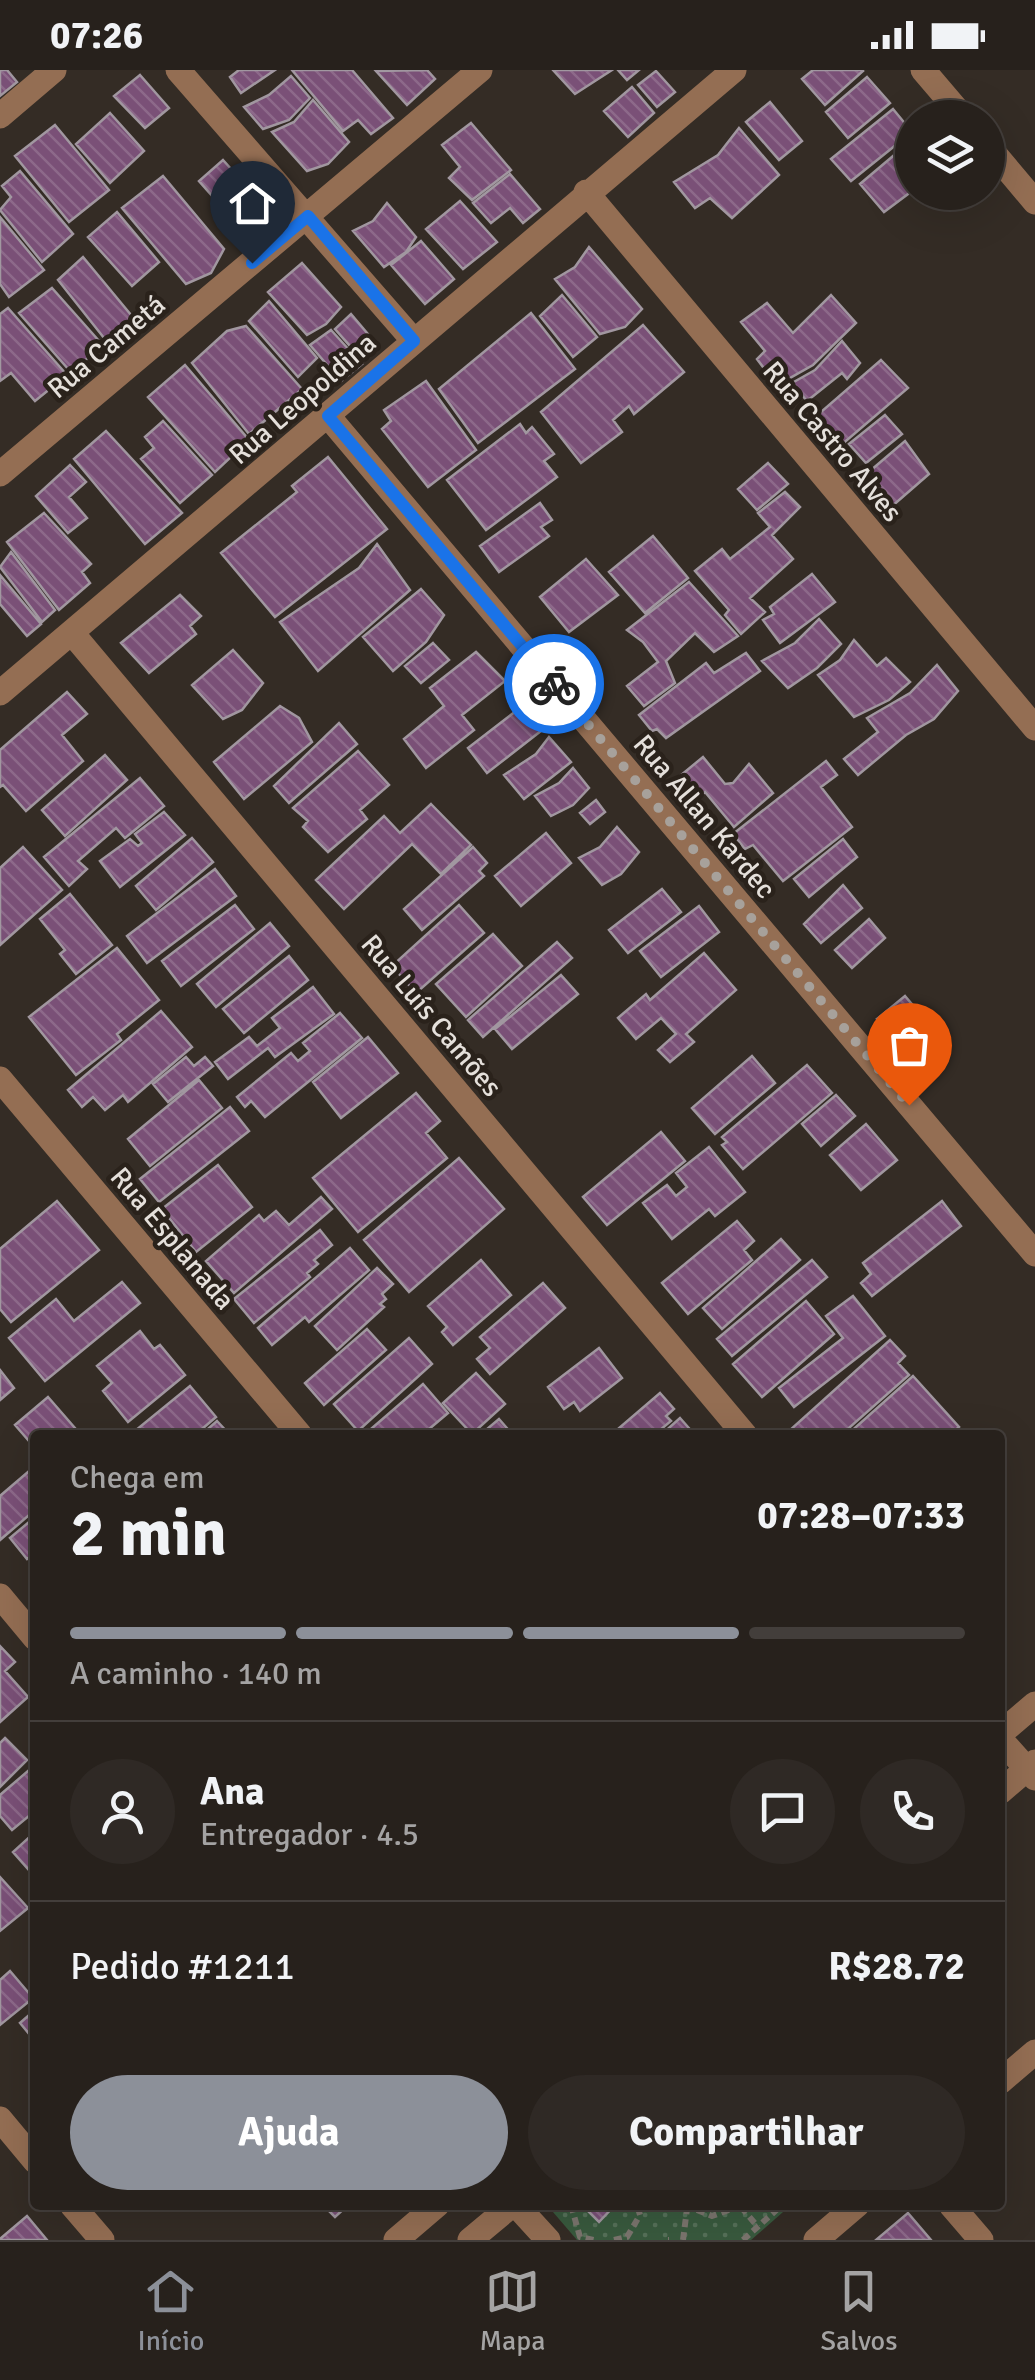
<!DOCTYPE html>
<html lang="pt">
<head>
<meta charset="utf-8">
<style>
	:root { --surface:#27211c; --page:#2f2925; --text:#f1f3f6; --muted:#a4a3a3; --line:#433e3b; --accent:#8c9099 }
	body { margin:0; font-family:Signika,sans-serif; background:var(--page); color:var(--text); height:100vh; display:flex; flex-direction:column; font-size:38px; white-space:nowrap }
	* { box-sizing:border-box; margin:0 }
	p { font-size:32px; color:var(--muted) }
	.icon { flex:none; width:55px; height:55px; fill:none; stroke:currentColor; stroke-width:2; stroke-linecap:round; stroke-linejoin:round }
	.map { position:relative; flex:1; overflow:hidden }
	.details { position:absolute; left:30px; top:1360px; width:975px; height:780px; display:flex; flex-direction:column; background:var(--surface); border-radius:10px; box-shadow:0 10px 40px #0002,0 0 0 2px var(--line) }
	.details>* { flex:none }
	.controls { position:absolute; left:895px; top:30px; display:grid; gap:20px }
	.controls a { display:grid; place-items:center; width:110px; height:110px; border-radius:50%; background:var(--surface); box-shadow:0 10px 40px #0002,0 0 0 2px var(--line); font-size:50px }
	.pin { position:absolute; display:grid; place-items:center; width:85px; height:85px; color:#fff; margin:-102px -42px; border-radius:50% 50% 50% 0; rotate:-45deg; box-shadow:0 0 10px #0007 }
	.pin .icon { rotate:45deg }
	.courier { position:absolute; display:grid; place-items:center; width:100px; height:100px; margin:-50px; border:8px solid #1a73e8; border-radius:50%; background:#fff; color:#222; box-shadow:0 2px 12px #0007 }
	.summary em { font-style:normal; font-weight:700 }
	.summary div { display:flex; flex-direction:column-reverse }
	.summary { display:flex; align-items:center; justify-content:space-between; height:170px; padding:0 40px }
	h1 { font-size:65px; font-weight:700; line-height:75px }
	.bar { display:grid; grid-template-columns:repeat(4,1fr); gap:15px 10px; align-content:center; height:120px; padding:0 40px }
	.bar i { height:12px; border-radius:8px; background:var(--line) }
	.bar .selected { background:var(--accent) }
	.bar p { grid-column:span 4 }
	.line { display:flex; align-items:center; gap:25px; padding:0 40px; border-top:2px solid var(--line) }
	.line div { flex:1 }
	.round { display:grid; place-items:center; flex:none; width:105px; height:105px; border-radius:52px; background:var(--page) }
	.action { display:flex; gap:20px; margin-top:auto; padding:20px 40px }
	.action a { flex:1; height:115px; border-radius:60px; background:var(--accent); color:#fff; font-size:40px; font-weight:700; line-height:115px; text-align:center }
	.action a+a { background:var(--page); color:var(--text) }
	.status { display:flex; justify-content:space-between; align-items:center; height:70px; padding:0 50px; background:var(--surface); direction:ltr }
	.status svg { height:28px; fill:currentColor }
	.menu { display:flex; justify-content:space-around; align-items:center; height:140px; border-top:2px solid var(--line); background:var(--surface); font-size:28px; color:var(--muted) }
	.menu a { display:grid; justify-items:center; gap:5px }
	.menu .selected { color:var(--accent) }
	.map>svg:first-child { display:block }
	.grass { fill:url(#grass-dots) }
	.building { fill:url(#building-back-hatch); stroke:#a197a0; stroke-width:2.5 }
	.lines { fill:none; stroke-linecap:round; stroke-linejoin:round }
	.path { stroke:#7b756e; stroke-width:6; stroke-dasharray:8 5; stroke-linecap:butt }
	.minor { stroke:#946e53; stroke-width:25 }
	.done { stroke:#a7a19b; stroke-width:10; stroke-dasharray:0 18 }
	.route { stroke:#1a73e8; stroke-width:12 }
	.labels { text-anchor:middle; stroke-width:9; stroke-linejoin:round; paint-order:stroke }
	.street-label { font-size:28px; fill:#e5e0db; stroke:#2a221b }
</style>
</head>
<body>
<div class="status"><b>07:26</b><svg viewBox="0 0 49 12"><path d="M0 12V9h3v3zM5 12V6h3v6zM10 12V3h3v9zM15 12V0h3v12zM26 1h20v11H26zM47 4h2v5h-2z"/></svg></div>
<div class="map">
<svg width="1035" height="2170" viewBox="0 0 1035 2170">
	<defs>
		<pattern id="grass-dots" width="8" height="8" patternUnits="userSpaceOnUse" patternTransform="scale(2.5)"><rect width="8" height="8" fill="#395a3e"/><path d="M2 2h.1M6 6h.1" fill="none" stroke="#567159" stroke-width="1.8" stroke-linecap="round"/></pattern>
		<pattern id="building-back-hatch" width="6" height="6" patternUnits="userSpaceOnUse" patternTransform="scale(2.5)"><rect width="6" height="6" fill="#7a5077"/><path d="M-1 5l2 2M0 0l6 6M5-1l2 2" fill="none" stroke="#8d698a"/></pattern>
	</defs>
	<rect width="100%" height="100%" fill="#342c25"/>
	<path class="grass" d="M547 2135H791L751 2170H577Z"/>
	<path class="building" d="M0 0H7L17 12 0 26Z
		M239 0H275L241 23 230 7Z
		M292 0H352L393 48 371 64 358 50 343 61Z
		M427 0 435 9 407 35 376 1Z
		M553 0H612L575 24Z
		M618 0H639L627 10Z
		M813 0H862L863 1 825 35 802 9Z
		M656 1 675 22 657 37 638 15Z
		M140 5 169 38 145 58 114 26Z
		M291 6 310 28 289 50 263 59 244 37 269 25Z
		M867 7 890 33 848 68 826 42Z
		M632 17 654 43 628 67 604 41Z
		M313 30 349 72 328 94 307 101 272 62 294 52Z
		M770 32 802 71 779 90 746 52Z
		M893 39 912 62 851 111 831 89Z
		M110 43 144 81 110 113 76 74Z
		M471 53 511 100 472 130 449 108 460 97 442 75Z
		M55 55 109 120 69 152 15 86Z
		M739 58 779 105 732 148 710 128 695 138 674 112 718 85Z
		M912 70V121L884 142 860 114Z
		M223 90 269 141 245 163 199 111Z
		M20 101 73 164 42 192 0 140 11 127 2 116Z
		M510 104 540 139 523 153 510 138 491 153 473 133Z
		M163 106 224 179 211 203 186 214 122 138Z
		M460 131 497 172 463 199 426 159Z
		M387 133 416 167 406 182 384 197 353 161 373 151Z
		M117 142 159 192 132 216 88 167Z
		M0 147 44 200 9 227 0 214Z
		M421 171 454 209 425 234 391 195Z
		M589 177 642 239 625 257 600 264 555 209 575 197Z
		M83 187 136 251 123 266 108 273 58 210Z
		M302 193 341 237 326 254 307 265 268 222Z
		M52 218 100 272 85 291 69 300 19 243Z
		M562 225 597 267 573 287 540 246Z
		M831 225 856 253 813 295 788 309 779 297 769 305 757 289 765 281 741 252 767 233 793 263Z
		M269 231 317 288 298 307 249 251Z
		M8 238 67 305 35 331 11 303 0 311V244Z
		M531 243 575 299 478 373 439 319Z
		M351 244 378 276 363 291 335 259Z
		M643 255 684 302 634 344 629 336 613 350 622 362 581 393 541 342Z
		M246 256 302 319 249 364 192 293 227 261Z
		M331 260 362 294 341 311 310 275Z
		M842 271 860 293 847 309 842 303 807 331 792 313 815 300Z
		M881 290 908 318 840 376 814 348Z
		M185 295 249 370 215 402 148 327Z
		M426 311 476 380 428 417 382 359 391 351 384 340Z
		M885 345 902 364 866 393 849 374Z
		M163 351 212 405 180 433 141 389 154 378 145 367Z
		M520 354 526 363 532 357 554 384 544 391 557 407 486 460 447 410Z
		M106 361 182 443 145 474 74 389Z
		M905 371 929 404 890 438 863 407Z
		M328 387 387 459 275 547 221 483 297 422 292 416Z
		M768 393 788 414 757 440 738 419Z
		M70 395 86 412 69 427 87 448 68 463 36 426Z
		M785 422 800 437 772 465 793 489 750 528 765 542 741 564 725 545 729 540 695 501 722 479 730 489 770 457 758 443Z
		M540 433 552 450 541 457 549 466 499 502 480 476Z
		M44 443 91 494 82 502 90 513 59 540 7 472Z
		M653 466 688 508 645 543 609 502Z
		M377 474 410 520 318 601 280 552 359 498Z
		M11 482 55 540 42 552 0 497Z
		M586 489 618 525 569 562 540 527Z
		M812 504 835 532 780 573 763 550 774 544 770 537Z
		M0 505 41 554 27 566 0 534Z
		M689 512 738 566 714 582 695 563 666 591 675 613 644 636 627 616 658 592 643 572 627 560Z
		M421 519 444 545 426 572 393 601 363 567Z
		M180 525 201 546 190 556 196 564 149 603 121 573Z
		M819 549 841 574 817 598 788 618 762 591 795 573Z
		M854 570 877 596 886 588 910 612 889 630 854 647 818 605 840 590Z
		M433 573 449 590 421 613 405 596Z
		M233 580 263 613 242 640 223 649 192 615Z
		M476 582 505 611 462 645 474 660 426 698 404 669 444 636 430 618Z
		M746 583 760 601 666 668 657 659 652 661 639 645 706 593 714 603Z
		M937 595 958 621 934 649 906 665 858 705 844 689 878 662 867 648 910 623Z
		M67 622 87 644 62 665 83 691 26 741 3 715 0 717V680Z
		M525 634 546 657 487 703 468 678Z
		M280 636 299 648 312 672 244 729 214 692Z
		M339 653 357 674 289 733 274 716Z
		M549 667 571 692 524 729 504 705 536 684Z
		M358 681 389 715 360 740 367 749 328 782 303 757 308 751 293 738Z
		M105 685 127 710 65 766 42 740Z
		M703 687 725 714 733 713 749 694 773 723 734 757 705 722 693 732 674 711Z
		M826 691 837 705 821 717 852 757 783 811 753 775 745 779 733 764Z
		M573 698 589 718 573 735 551 746 535 726 559 713Z
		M140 708 164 736 125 768 116 758 78 791 87 799 69 816 44 787Z
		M596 730 605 742 590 754 580 743Z
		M431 734 471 775 441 804 412 774 344 839 316 810 384 746 400 763Z
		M164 742 185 765 120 817 100 791 130 769 138 776 142 773 135 764Z
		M617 757 639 782 621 804 602 815 579 788 600 777Z
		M546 763 571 793 521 836 495 806Z
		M192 768 213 792 156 840 136 816Z
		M843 769 857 787 809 827 794 809Z
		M23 777 62 820 0 875V798Z
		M473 777 487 793 479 801 484 806 422 860 404 839Z
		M215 799 236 826 147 893 127 866Z
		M843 815 862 838 821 873 804 854Z
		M662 819 681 842 628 883 609 860Z
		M70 824 112 875 76 904 60 884 65 880 40 849Z
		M235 835 254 859 181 916 162 891Z
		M459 835 484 863 416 923 392 896Z
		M699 836 719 862 661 907 640 881Z
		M869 849 885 868 852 898 835 880Z
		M270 853 289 876 216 937 197 914Z
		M493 864 522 896 466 947 436 914Z
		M557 872 572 888 483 967 468 950Z
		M117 878 159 930 117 964 121 970 76 1005 29 947Z
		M704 883 736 920 686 964 694 972 670 992 658 980 676 964 661 948 636 969 618 948 646 924 650 930Z
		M289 886 308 910 244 963 223 939Z
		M561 905 578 924 512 979 495 959Z
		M313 917 334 944 275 987 268 978 228 1009 215 992 249 967 257 976 280 958 272 948Z
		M905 926 928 953 901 976 877 949Z
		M161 941 192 977 128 1032 123 1025 105 1040 93 1027 82 1037 68 1020Z
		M340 943 362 968 265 1047 251 1031 245 1037 237 1027 291 983 298 991 310 981 303 973Z
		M368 967 398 1003 341 1048 313 1012Z
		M752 986 775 1013 715 1064 692 1038Z
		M186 987 194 996 205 987 213 996 168 1032 153 1014Z
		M807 995 832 1023 743 1099 722 1075 727 1072 722 1067Z
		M199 1010 222 1038 150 1096 128 1069Z
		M416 1023 440 1051 426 1063 447 1088 358 1162 313 1108Z
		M836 1025 855 1046 821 1076 802 1054Z
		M230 1037 249 1061 159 1132 140 1109Z
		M866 1054 897 1090 861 1120 830 1085Z
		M661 1062 685 1091 607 1155 583 1127Z
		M709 1077 745 1122 715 1146 709 1139 672 1169 643 1133 667 1115 676 1126 687 1117 676 1103Z
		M459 1088 504 1139 409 1222 364 1170Z
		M218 1095 252 1137 196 1182 162 1139Z
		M321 1127 332 1139 234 1223 206 1191 259 1145 264 1151 276 1141 289 1155Z
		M57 1131 99 1180 11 1252 0 1239V1179Z
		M942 1131 961 1156 872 1226 861 1213 871 1204 863 1193Z
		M737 1151 754 1171 744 1180 752 1190 688 1244 662 1213Z
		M320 1160 332 1175 314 1190 318 1194 307 1203 310 1207 254 1253 234 1229Z
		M781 1169 800 1190 722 1259 703 1238Z
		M350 1178 369 1200 309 1252 305 1247 272 1275 258 1258Z
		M481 1190 511 1225 453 1275 442 1262 447 1257 428 1236Z
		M812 1190 827 1207 732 1286 717 1269Z
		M377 1198 393 1214 382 1224 386 1229 380 1234 384 1237 337 1280 315 1256Z
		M122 1212 140 1233 45 1311 9 1268 56 1229 74 1251Z
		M543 1213 565 1238 490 1304 477 1289 490 1278 480 1267Z
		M853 1226 885 1266 794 1337 779 1318 843 1268 826 1246Z
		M806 1231 834 1264 762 1327 733 1294Z
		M367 1259 386 1280 324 1335 305 1313Z
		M140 1261 154 1279 160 1275 185 1305 128 1352 103 1321 112 1313 97 1296Z
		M409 1268 432 1294 358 1361 334 1334Z
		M890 1270 905 1286 898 1293 909 1305 841 1365H812L806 1359 793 1365 789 1361Z
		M599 1278 622 1308 580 1341 574 1332 564 1339 548 1317Z
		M0 1300 14 1318 0 1330Z
		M476 1303 505 1334 472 1364 443 1333Z
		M913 1306 959 1357 950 1365H847Z
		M423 1314 448 1343 422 1365H364Z
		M190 1316 216 1347 195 1365H130Z
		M660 1323 674 1339 666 1346 671 1351 654 1365H611Z
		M48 1327 81 1365H35V1378L15 1355Z
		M680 1348 695 1365H661Z
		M499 1349 513 1365H480Z
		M217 1351 230 1365H201Z
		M35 1396V1440L0 1470V1426Z
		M35 1447V1483L27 1489 10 1468Z
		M0 1576 15 1592 5 1601 28 1627 0 1652Z
		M5 1668 27 1690 0 1717V1673Z
		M35 1695V1741L12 1760 0 1746V1725Z
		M35 1762V1807L13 1782Z
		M0 1807 28 1838 0 1861Z
		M10 1901 33 1928 0 1955V1910Z
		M35 1940V1971L20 1953Z
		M323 2135H348L335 2147Z
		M582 2135H615L599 2152Z
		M908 2143 931 2170H876Z
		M27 2146 47 2170H0V2169Z"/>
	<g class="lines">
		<path class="path" d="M571 2135 580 2167 594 2170
			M685 2135 712 2146 742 2135
			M741 2137 758 2157
			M614 2170 627 2167 640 2145 637 2135
			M668 2170H669
			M683 2170 687 2139
			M743 2170 782 2135"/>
		<path class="minor" d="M178 0 414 271
			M923 0 964 48
			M0 46 54 0
			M988 76 1035 132
			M586 122 1035 658
			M328 346 1035 1184
			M0 404 480 0
			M72 563 745 1365
			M0 623 734 0
			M0 1009 300 1365
			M0 1526 35 1568
			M1000 1664 1035 1634
			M1000 1669 1035 1708
			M1000 1722 1035 1692
			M1000 2012 1035 1982
			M0 2049 35 2091
			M72 2135 102 2170
			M516 2135 548 2170
			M951 2135 981 2170
			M396 2170 437 2135
			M470 2170 512 2135
			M816 2170 857 2135"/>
	</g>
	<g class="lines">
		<path class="done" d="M554 614 909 1035"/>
		<path class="route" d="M252 193 308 146 414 271 328 346 554 614"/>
	</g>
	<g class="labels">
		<g class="street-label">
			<text transform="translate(106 276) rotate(-40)" y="10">Rua Cametá</text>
			<text transform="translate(302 328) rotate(-41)" y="10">Rua Leopoldina</text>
			<text transform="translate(833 371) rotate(50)" y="10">Rua Castro Alves</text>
			<text transform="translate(705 746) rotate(50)" y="10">Rua Allan Kardec</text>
			<text transform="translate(432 945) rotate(50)" y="10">Rua Luís Camões</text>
			<text transform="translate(173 1168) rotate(50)" y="10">Rua Esplanada</text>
		</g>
	</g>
</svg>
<div class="controls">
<a><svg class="icon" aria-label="layers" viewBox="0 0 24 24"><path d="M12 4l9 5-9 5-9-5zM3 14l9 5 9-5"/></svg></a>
</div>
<div class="pin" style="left:909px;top:1035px;background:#ea580c"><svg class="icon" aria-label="bag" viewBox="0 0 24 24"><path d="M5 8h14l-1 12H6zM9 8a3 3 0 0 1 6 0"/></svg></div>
<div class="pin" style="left:252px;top:193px;background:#1f2937"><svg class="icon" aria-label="home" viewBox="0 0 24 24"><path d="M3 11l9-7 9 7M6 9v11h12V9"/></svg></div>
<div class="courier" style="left:554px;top:614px"><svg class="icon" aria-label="bike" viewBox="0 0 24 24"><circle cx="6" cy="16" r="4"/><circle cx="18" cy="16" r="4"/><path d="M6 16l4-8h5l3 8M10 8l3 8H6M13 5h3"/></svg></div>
<section class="details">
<div class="summary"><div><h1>2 min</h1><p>Chega em</p></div><em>07:28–07:33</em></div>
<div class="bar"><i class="selected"></i><i class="selected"></i><i class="selected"></i><i></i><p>A caminho · 140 m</p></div>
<div class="line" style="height:180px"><a class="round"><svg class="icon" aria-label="person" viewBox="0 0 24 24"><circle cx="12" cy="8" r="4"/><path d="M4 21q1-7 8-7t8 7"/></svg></a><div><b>Ana</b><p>Entregador · 4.5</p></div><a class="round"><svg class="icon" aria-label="chat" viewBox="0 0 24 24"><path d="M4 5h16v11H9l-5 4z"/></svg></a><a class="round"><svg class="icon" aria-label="phone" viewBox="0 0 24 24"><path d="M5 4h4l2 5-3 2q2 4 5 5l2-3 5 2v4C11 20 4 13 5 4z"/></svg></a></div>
<div class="line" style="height:130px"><div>Pedido #1211</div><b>R$28.72</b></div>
<div class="action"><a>Ajuda</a><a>Compartilhar</a></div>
</section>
</div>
<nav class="menu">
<a class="selected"><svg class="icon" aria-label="home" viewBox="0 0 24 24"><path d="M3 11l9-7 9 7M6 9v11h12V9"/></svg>Início</a>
<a><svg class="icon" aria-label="map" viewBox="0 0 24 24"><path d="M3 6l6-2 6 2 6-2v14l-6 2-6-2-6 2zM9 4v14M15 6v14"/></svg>Mapa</a>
<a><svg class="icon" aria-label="saved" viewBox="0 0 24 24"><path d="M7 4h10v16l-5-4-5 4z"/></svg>Salvos</a>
</nav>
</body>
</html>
